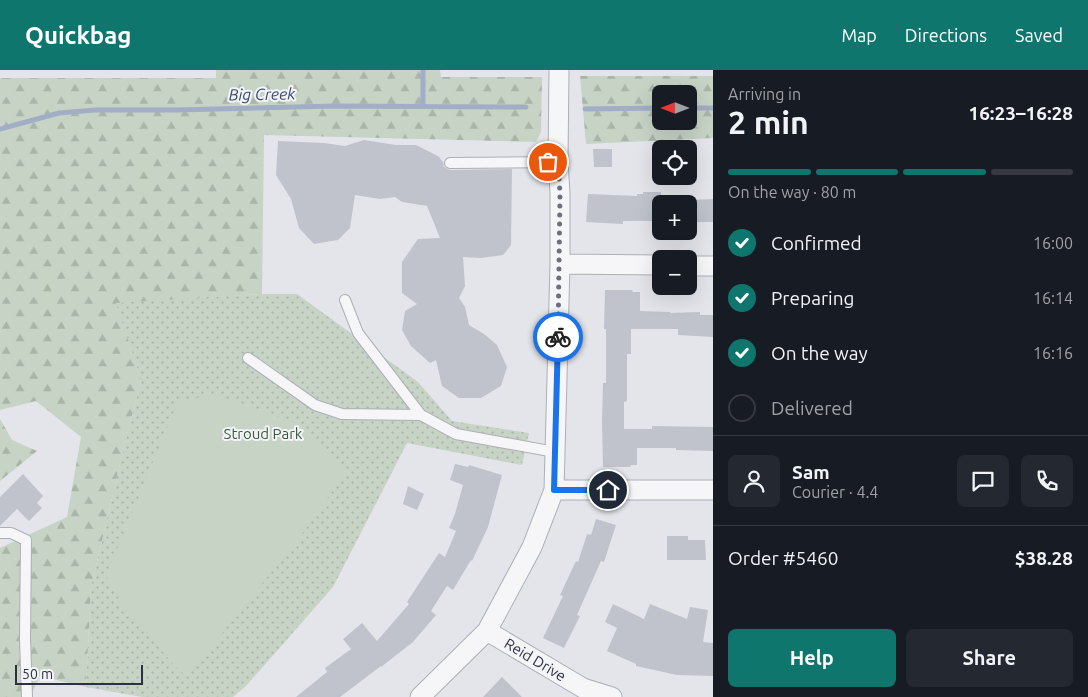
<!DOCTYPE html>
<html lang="en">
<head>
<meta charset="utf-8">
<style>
	:root { --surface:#171b24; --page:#242831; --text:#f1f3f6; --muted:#9ea1a6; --line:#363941; --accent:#0f766e }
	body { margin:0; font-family:Ubuntu,sans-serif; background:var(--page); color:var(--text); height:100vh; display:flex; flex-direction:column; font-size:19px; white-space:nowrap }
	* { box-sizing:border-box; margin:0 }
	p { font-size:16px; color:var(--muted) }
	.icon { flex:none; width:28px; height:28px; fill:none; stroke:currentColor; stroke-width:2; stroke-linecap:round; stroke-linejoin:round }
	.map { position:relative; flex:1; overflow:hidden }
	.sheet { display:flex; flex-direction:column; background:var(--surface); width:375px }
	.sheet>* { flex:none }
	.needle { width:32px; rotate:270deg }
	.controls { position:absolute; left:652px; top:15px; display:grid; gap:10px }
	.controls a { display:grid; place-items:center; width:45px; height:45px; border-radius:8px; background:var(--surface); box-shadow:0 5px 20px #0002; font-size:25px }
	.scale { position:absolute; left:15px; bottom:12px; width:128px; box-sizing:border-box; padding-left:5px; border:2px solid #2d3040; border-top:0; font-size:14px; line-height:18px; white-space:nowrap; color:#2d3040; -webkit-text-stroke:4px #f3f4f7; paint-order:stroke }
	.pin { position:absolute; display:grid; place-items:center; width:42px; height:42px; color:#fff; margin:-21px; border:2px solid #fff; border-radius:50%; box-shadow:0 1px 5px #0007 }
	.courier { position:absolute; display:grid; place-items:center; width:50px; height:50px; margin:-25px; border:4px solid #1a73e8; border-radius:50%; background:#fff; color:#222; box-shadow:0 1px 6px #0007 }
	.overview em { font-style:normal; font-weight:700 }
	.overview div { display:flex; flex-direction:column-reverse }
	.overview { display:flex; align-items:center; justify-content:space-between; height:85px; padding:0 15px }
	h1 { font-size:32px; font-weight:700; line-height:38px }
	.bar { display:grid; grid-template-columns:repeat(4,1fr); gap:8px 5px; align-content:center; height:60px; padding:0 15px }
	.bar i { height:6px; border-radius:4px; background:var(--line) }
	.bar .current { background:var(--accent) }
	.bar p { grid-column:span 4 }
	.line { display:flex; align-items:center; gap:12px; padding:0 15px; border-top:1px solid var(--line) }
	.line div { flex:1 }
	.round { display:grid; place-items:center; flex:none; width:52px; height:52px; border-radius:8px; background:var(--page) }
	ol { padding:0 15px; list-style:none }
	li { display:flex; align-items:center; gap:15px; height:55px }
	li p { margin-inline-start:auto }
	li .icon { padding:5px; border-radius:50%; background:var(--accent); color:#fff; stroke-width:4 }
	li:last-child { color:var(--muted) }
	li i { width:28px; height:28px; border:2px solid var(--line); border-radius:50% }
	.action { display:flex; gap:10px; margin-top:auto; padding:10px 15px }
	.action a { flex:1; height:58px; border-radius:8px; background:var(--accent); color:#fff; font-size:20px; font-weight:700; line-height:58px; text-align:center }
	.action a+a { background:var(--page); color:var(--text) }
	header { display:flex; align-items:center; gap:30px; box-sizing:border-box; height:70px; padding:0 25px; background:var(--accent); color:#fff }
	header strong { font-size:24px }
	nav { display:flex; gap:28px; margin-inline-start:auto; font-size:18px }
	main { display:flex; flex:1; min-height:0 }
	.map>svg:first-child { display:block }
	.grass { fill:url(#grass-dots) }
	.forest { fill:url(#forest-firs); fill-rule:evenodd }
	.pitch { fill:#c6d3c5 }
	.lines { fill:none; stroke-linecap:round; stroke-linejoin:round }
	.stream { stroke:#a2adc6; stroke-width:5 }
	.building { fill:#c1c3cc }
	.service-casing { stroke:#acafb7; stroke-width:12 }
	.minor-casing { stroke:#acafb7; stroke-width:21 }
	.service { stroke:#f6f6f8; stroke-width:10 }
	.minor { stroke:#f6f6f8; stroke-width:19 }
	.done { stroke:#6d6f7c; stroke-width:5; stroke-dasharray:0 9 }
	.route { stroke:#1a73e8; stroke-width:6 }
	.labels { text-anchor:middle; stroke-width:4; stroke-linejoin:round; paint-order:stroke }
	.park-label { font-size:15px; fill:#3b5b3c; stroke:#f3f4f7 }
	.street-label { font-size:15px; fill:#2d3040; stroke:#f3f4f7 }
	.water-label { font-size:16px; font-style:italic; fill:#3b4970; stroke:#f3f4f7 }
</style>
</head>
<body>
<header>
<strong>Quickbag</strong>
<nav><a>Map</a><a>Directions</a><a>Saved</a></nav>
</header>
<main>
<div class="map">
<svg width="713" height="627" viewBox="0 0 713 627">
	<defs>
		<pattern id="grass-dots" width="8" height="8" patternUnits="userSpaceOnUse" patternTransform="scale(1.25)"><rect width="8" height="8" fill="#c6d3c5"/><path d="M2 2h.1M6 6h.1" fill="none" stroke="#aab5aa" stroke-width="1.8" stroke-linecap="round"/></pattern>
		<pattern id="forest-firs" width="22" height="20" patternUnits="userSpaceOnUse" patternTransform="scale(1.25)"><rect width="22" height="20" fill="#c6d3c5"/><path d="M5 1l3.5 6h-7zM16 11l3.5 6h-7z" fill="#aab5aa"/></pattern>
	</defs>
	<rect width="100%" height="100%" fill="#e3e5ea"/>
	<path class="grass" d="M262 224H297L418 312 452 351 529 363 522 395 407 373 333 517 246 616 233 627H142L86 617 91 517 124 377 141 309 115 232Z"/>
	<path class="forest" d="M216 0H440L441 7H542L541 62 536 72 264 65 262 224 116 233 141 309 124 377 91 517 86 617 40 606 30 627H0V478L67 447 81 367 36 331 0 340V8H216Z
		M580 6H713V68L586 74ZM661 24H689V51H661Z
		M0 349 12 370 37 381 0 411Z"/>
	<path class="pitch" d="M216 325 301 355 345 402 316 446 187 607 175 596 124 538 106 506 178 331Z"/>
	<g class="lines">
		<path class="stream" d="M423 36V0
			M689 38H713
			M585 39 661 38
			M0 59 59 43 95 40H177L334 36 526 37"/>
	</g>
	<path class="building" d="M364 70 396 75H416L438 86 443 92 444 97 450 100 512 99 511 175 503 185 481 188 463 187 465 216 459 228 465 237 469 255 484 264 497 275 507 297 501 316 481 328H459L442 316 436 290 430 293 411 276 402 260 405 241 417 234 402 223V192L418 169 440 168 427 136 402 132 395 127 380 129 355 125 350 158 338 170 314 174 299 158 291 129 276 105 278 71 324 73 345 76Z
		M593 79H612V97H594Z
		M643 122H661V151H623V154L586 152 588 124 637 126V124H643Z
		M713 129V152H689V130Z
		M605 220H632L633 222H640V241L670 242V243L700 242V245H713V267L678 265V259H631V284H627V331L624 332V359H652V356L713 357V381L676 380V378H637V395H631L630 397H603L602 351 603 313H606V259H604Z
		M455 394 468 397 469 395 502 405 488 457 472 491 471 490 453 520 447 516 431 541 436 545 413 572 381 597V596L340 627H296L327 602 325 598 351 579 343 569 362 553 377 571 409 534 407 532 439 483 445 487 456 461 449 458 455 444 463 415 450 410Z
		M23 404 43 426 37 433 42 438 29 451 17 439 0 456V427Z
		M408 416 424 424 417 440 403 434Z
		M596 449 616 455 604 492 601 491 577 545 580 546 564 578 543 568 563 526 560 525 576 491 578 492 587 464 591 465Z
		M667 466H688V470H705L706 490H667Z
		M613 534 644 549 650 534 687 549 690 537 708 540 703 572 713 573V606L677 605 636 596V594L607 581 617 558 605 552Z
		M502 607 522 627H483Z"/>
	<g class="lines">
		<defs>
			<path id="service" d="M450 93 558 92
				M345 230 358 263 421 345 456 364 555 382
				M248 288 315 335 342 344 421 345
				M0 463H11L26 470 25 568 27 627"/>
			<path id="minor" d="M560 194 661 195
				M689 196H713
				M554 420H713
				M487 561 583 618 612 627
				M420 627 487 561 532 477 554 420 560 194V123L558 92 559 0"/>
		</defs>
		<use href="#service" class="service-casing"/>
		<use href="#minor" class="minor-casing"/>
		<use href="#service" class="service"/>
		<use href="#minor" class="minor"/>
	</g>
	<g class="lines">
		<path class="done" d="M548 92H558L560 123 558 267"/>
		<path class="route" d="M558 267 554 420H608"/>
	</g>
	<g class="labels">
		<g class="park-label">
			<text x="263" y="369">Stroud Park</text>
		</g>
		<g class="street-label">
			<text transform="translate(535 590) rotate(31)" y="5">Reid Drive</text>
		</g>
		<g class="water-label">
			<text transform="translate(262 24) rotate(-1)" y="6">Big Creek</text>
		</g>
	</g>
</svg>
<div class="controls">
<a><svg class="needle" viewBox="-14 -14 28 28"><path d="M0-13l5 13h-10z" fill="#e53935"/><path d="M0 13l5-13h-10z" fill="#9ea1a6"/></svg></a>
<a><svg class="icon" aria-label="locate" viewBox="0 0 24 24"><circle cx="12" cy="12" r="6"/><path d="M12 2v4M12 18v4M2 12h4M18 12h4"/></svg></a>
<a>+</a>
<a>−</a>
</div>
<div class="scale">50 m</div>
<div class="pin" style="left:548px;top:92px;background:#ea580c"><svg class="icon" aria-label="bag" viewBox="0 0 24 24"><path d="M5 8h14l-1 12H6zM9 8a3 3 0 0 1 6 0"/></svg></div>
<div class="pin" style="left:608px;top:420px;background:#1f2937"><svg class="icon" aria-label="home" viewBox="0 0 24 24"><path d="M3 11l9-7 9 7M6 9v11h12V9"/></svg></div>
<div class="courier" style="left:558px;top:267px"><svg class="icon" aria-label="bike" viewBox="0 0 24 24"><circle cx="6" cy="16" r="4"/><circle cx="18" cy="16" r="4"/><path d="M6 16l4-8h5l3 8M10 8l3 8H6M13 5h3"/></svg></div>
</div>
<section class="sheet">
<div class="overview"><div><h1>2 min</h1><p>Arriving in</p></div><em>16:23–16:28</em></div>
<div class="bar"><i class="current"></i><i class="current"></i><i class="current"></i><i></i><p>On the way · 80 m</p></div>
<ol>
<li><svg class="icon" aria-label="check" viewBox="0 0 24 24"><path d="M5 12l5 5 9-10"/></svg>Confirmed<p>16:00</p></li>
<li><svg class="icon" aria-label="check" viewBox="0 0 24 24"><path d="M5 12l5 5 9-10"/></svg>Preparing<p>16:14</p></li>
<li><svg class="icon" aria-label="check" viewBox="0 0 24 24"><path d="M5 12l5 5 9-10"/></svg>On the way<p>16:16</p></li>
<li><i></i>Delivered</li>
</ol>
<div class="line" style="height:90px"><a class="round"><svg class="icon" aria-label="person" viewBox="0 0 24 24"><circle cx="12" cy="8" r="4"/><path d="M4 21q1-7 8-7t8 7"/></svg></a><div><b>Sam</b><p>Courier · 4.4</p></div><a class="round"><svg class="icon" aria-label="chat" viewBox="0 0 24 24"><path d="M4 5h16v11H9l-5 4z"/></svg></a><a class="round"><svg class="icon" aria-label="phone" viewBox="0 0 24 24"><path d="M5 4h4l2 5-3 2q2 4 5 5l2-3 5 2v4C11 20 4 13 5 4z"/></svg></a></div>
<div class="line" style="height:65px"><div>Order #5460</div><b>$38.28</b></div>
<div class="action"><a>Help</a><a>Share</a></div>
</section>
</main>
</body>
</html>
